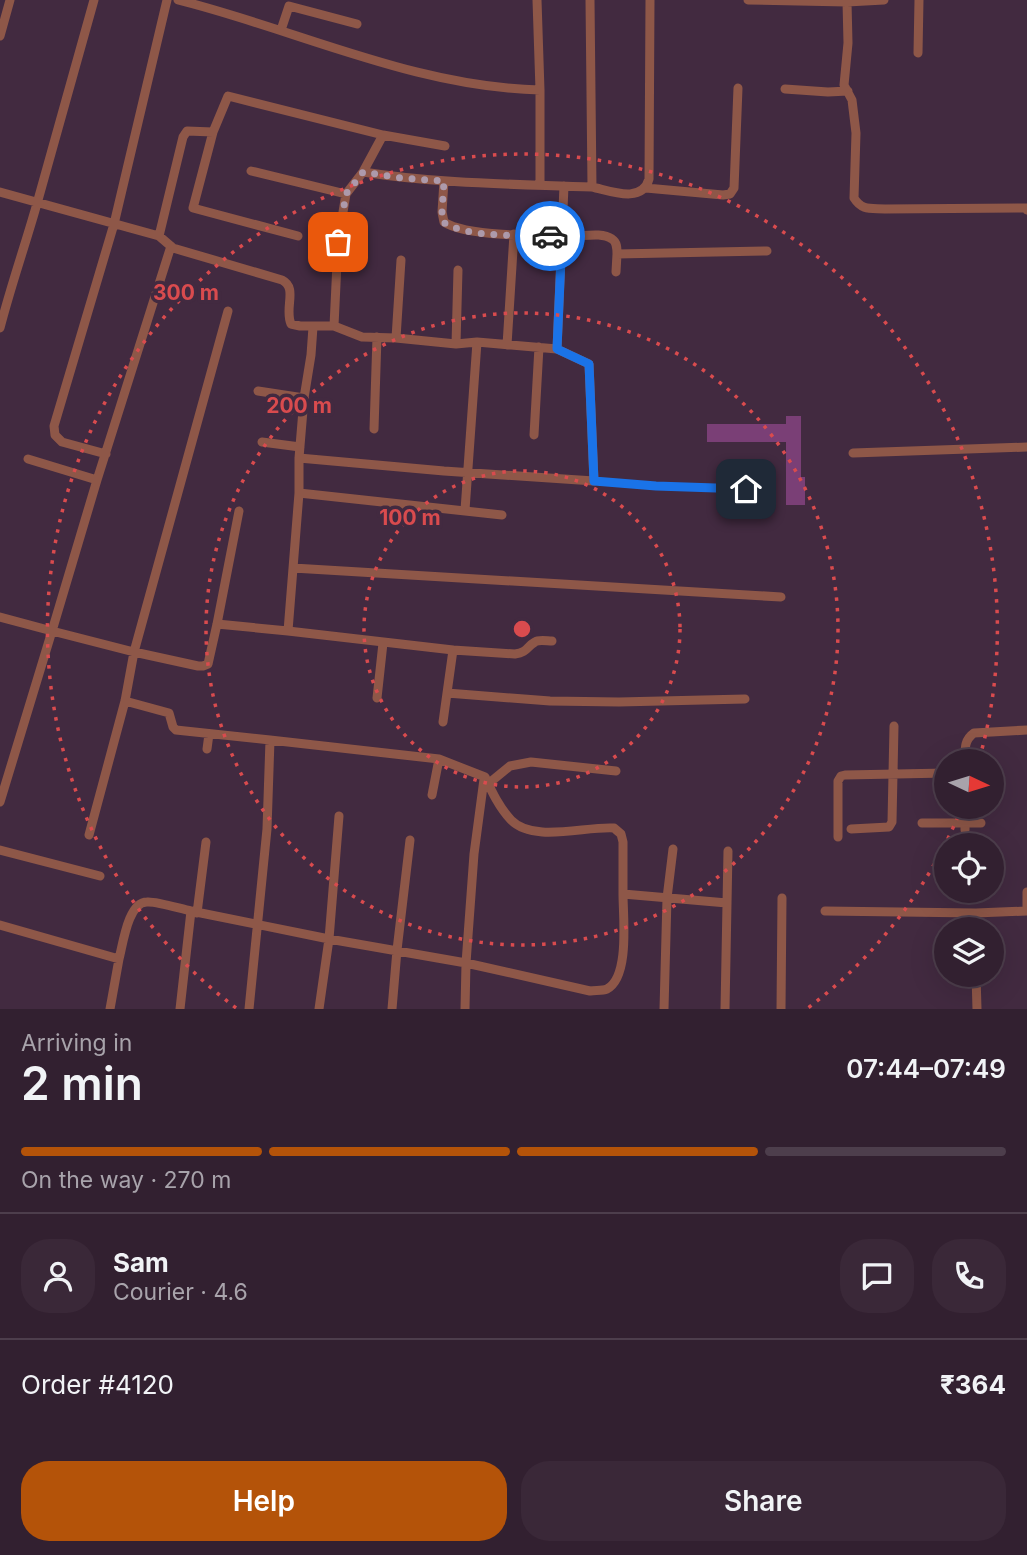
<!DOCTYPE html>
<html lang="en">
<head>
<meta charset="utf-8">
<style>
	:root { --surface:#322030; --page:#3a2838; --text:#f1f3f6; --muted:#a8a3ab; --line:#4d3e4c; --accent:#b45309 }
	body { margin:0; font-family:Inter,sans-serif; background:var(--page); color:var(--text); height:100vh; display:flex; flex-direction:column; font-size:26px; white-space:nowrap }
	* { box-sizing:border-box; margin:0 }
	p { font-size:23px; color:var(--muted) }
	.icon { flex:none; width:38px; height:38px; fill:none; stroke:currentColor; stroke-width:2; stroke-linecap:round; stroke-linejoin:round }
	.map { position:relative; height:1009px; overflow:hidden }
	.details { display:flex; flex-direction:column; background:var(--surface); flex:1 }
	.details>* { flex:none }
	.needle { width:46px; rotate:94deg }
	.controls { position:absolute; left:934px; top:749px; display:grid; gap:14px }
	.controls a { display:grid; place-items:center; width:70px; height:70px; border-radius:50%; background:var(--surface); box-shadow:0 7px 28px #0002,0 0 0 2px var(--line); font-size:35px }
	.pin { position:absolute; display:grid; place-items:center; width:60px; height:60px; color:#fff; margin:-30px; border-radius:14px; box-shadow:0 4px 10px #0006 }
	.courier { position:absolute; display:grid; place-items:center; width:70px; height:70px; margin:-35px; border:5px solid #1a73e8; border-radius:50%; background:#fff; color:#222; box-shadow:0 2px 9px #0007 }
	.summary em { font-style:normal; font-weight:600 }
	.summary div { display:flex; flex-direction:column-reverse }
	.summary { display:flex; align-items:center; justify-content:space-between; height:119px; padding:0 21px }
	h1 { font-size:46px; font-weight:600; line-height:52px }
	.bar { display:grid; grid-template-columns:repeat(4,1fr); gap:10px 7px; align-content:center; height:84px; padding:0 21px }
	.bar i { height:9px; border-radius:5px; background:var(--line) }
	.bar .on { background:var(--accent) }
	.bar p { grid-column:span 4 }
	.line { display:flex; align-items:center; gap:18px; padding:0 21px; border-top:2px solid var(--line) }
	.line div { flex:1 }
	.round { display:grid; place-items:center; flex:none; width:74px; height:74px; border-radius:28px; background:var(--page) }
	.cta { display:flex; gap:14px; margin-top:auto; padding:14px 21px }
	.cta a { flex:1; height:80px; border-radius:28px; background:var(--accent); color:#fff; font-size:28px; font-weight:600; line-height:80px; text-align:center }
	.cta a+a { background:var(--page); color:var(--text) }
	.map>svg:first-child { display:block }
	.building { fill:#7a3f76 }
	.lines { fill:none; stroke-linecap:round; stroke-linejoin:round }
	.service { stroke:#8e5748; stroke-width:4.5 }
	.minor { stroke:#8e5748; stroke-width:9 }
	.done { stroke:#ad9aab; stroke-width:7; stroke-dasharray:0 12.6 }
	.route { stroke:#1a73e8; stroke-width:9 }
	.ring { fill:none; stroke:#d94b4e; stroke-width:3.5; stroke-dasharray:3.5 7 }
	.centre { fill:#d94b4e; stroke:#422a40; stroke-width:3.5 }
	.ring-label { font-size:21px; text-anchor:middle; font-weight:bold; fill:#d94b4e; stroke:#422a40; stroke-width:7; stroke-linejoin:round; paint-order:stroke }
</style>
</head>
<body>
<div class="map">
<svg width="1027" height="1009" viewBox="0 0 1027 1009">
	<rect width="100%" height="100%" fill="#422a40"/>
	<path class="building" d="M786 416H801V477H805V505H786V442H707V424H786Z"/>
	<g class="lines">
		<path class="service" d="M595 481 656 486 769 489"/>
		<path class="minor" d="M178 0C298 30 414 87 540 90
			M537 0 540 90V185
			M748 0 847 2 848 43 844 85 852 100 856 133 854 198C862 211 871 208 885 209L1026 208 1027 210
			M847 2 884 0
			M281 30 289 6 357 24
			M0 36 10 0
			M918 53 919 0
			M785 89 828 92 848 91
			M251 171 346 194
			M363 172C439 184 516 184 592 187L590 0
			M444 181 442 212 444 222C466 237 545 236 574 236 585 236 602 232 612 239 617 242 617 248 617 254L767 251
			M592 187C611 191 642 204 649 179L650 0
			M646 188 723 195 730 194 734 188 738 88
			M0 192 159 236 173 248 282 280C298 288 284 308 291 324L300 326H334L338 242 346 194 363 172 383 135
			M159 236 183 137 187 131 213 132
			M298 236 193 208 213 132 228 96 383 135 445 146
			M171 246 97 480 52 631 134 652 198 666H203L208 664 217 624 239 511
			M616 272 617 254
			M313 327 311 355 304 398 299 458V493L288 631 453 650 447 693 550 701 619 702 745 699
			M0 328C11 285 26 243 38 200 57 133 75 67 94 0
			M396 338 401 260
			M456 344 458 270
			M507 345 514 234
			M557 349 564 186
			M258 391 304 398
			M374 429 377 337
			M534 435 539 347
			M262 442 300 447
			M853 453 1027 447
			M106 454 62 442 55 435 54 426 114 224 167 0
			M299 458 444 471 594 481 589 364 557 349 477 342 456 344 396 338 362 337 334 326
			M28 459 97 480
			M299 493 502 515
			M465 510 477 342
			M293 568 781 597
			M0 617 52 631 0 802
			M217 624 288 631
			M453 650 515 654C528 652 526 647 535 642 539 639 547 641 552 641
			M377 698 383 643
			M125 701 169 713 173 727 176 730 270 740 267 829 249 1009
			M443 722 447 693
			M270 740 439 759 485 777C492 792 499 807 511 820 533 843 585 826 614 828L621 834 623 842V894L727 903
			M207 749 209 734
			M965 761C965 749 964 740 974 733L1027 730
			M992 772H998
			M488 784 510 766 531 762 616 771
			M432 795 439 759
			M922 823H981
			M851 829 889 827 892 822 894 726
			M965 830V807
			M89 835 125 701 134 652 228 311
			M838 837V781L841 776 845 775 947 773
			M0 850 100 876
			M825 911 976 913 1027 911
			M1027 911V892
			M197 913 206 842
			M976 913V929
			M0 925 119 959C123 944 128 902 147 902 156 901 181 909 191 911
			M976 975 977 1009
			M110 1009 119 959
			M180 1009 191 911 329 939 466 963 590 991C595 990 602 991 607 989 630 977 623 917 623 894
			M319 1009 329 939 339 816
			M392 1009 397 950 410 840
			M465 1009 466 963 474 854 484 779
			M664 1009 667 898 673 849
			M725 1009 728 851
			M781 1009 782 898"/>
	</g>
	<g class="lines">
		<path class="done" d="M338 242 346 194 363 172 401 178 444 181 442 212 443 222C466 238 522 235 550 236"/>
		<path class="route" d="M550 236H562L557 349 589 364 594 481 656 486 746 489"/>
	</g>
	<g class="ring">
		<circle cx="522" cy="629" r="158"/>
		<circle cx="522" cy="629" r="316"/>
		<path d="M962 807A475 475 0 0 1 808 1008M236 1008A475 475 0 1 1 979 760"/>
	</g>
	<circle cx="522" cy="629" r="10" class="centre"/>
	<g class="ring-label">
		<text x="186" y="300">300 m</text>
		<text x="299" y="413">200 m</text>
		<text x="410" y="525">100 m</text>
	</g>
</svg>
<div class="controls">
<a><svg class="needle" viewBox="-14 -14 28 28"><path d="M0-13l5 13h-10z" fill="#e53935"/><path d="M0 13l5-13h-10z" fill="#a8a3ab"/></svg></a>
<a><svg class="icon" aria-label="locate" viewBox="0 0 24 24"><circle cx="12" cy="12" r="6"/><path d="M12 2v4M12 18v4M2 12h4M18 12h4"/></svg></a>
<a><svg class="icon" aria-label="layers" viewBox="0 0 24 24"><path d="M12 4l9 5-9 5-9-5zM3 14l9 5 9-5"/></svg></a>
</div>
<div class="pin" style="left:338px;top:242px;background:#ea580c"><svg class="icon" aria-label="bag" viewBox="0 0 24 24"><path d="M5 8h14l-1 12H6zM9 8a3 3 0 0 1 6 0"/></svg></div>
<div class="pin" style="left:746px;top:489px;background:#1f2937"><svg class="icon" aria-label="home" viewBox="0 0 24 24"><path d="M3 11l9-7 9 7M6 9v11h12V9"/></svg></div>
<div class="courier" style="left:550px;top:236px"><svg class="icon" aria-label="car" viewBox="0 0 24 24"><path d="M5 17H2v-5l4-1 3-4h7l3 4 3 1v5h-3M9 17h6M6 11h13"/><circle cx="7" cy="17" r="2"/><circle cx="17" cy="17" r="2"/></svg></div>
</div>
<section class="details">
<div class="summary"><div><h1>2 min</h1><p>Arriving in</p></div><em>07:44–07:49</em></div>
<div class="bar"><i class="on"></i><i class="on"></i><i class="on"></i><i></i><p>On the way · 270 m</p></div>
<div class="line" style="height:126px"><a class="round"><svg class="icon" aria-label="person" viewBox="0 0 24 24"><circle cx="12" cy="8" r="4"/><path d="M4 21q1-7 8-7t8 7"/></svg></a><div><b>Sam</b><p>Courier · 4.6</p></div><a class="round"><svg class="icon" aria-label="chat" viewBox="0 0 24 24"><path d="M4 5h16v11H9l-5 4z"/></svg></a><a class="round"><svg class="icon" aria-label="phone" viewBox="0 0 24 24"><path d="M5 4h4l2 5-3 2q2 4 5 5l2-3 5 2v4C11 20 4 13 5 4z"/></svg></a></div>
<div class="line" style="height:91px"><div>Order #4120</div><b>₹364</b></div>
<div class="cta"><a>Help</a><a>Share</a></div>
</section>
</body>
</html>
